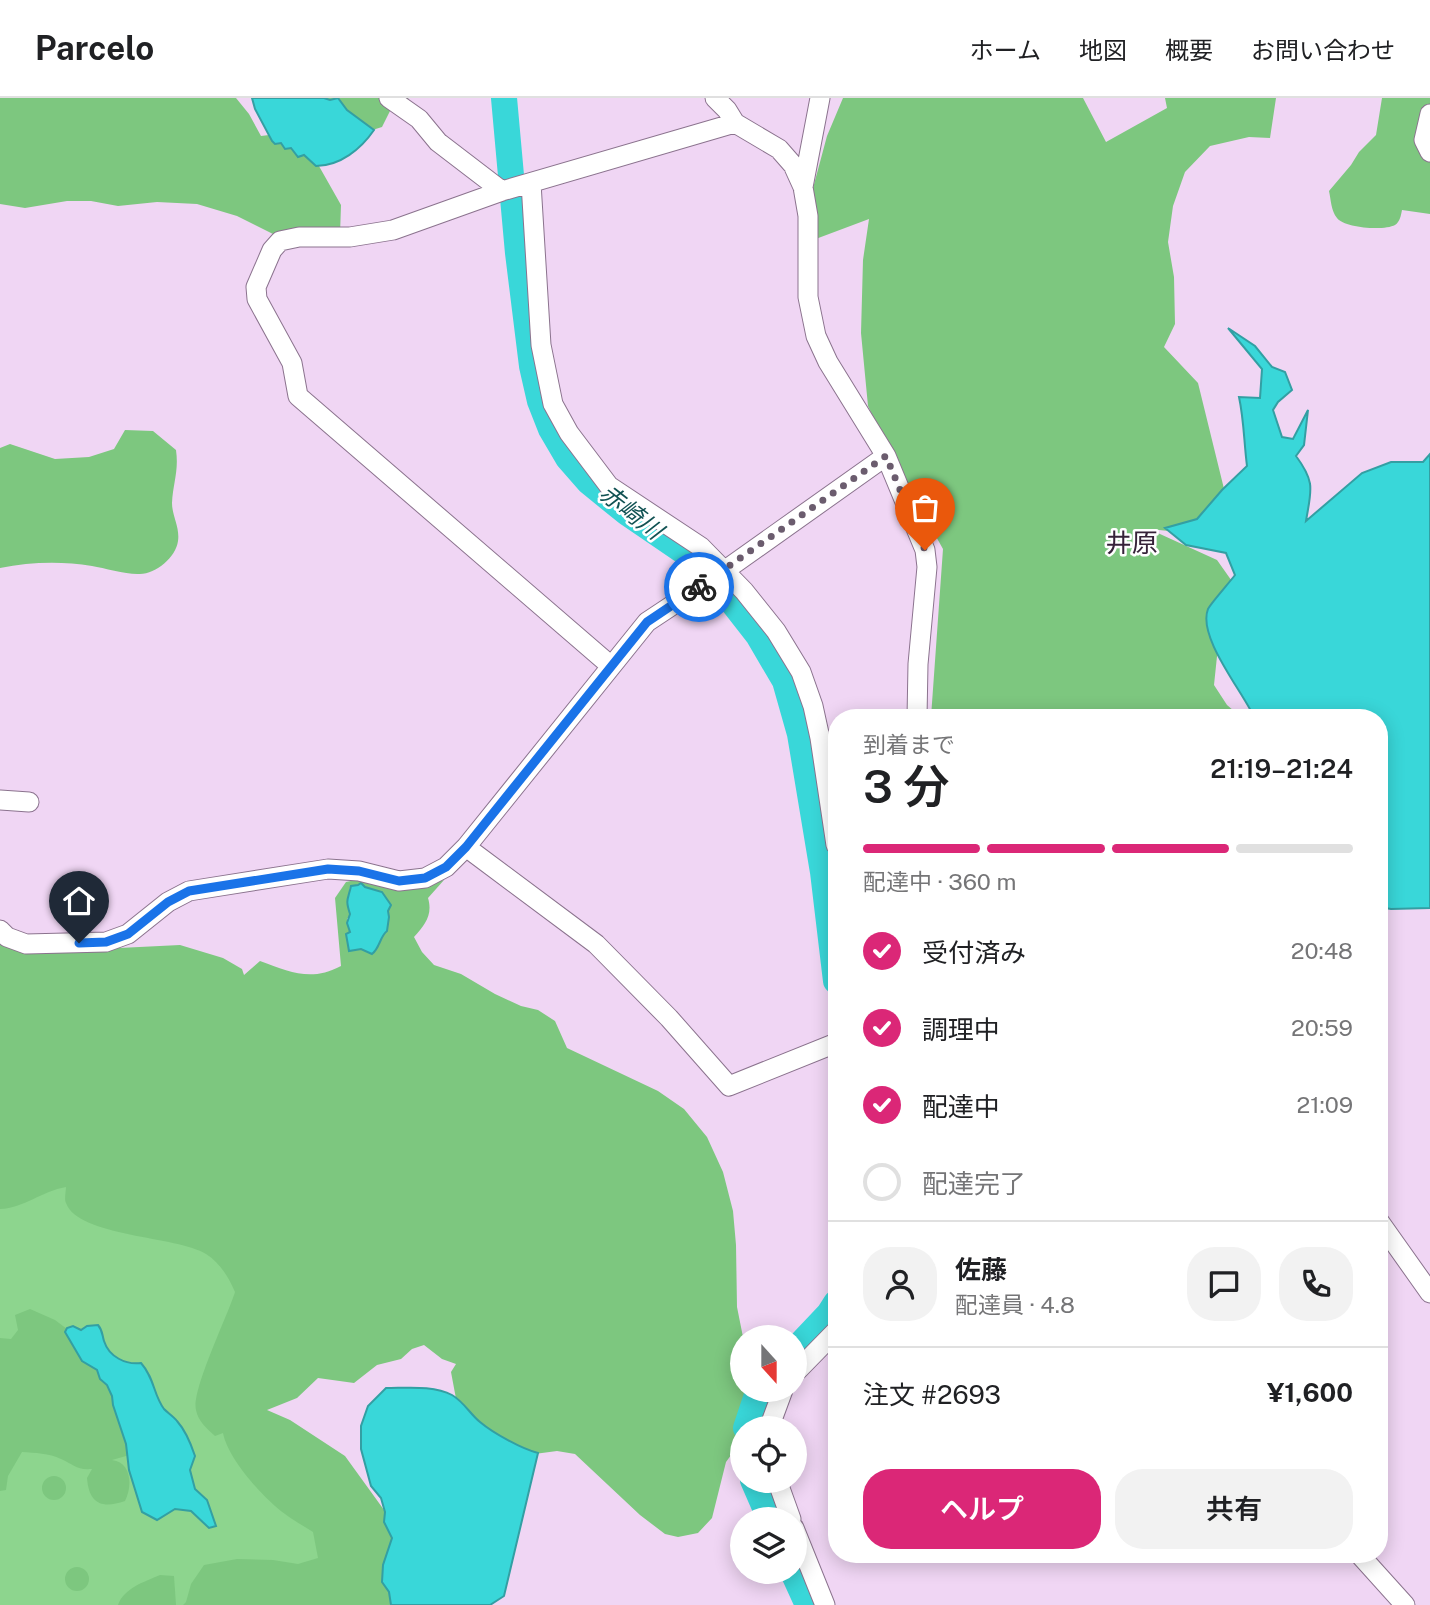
<!DOCTYPE html>
<html lang="ja">
<head>
<meta charset="utf-8">
<style>
	:root { --surface:#fff; --page:#f2f2f2; --text:#202124; --muted:#757577; --line:#e0e0e0; --accent:#db2777 }
	body { margin:0; font-family:"Public Sans","Noto Sans JP",sans-serif; background:var(--page); color:var(--text); height:100vh; display:flex; flex-direction:column; font-size:26px; white-space:nowrap }
	* { box-sizing:border-box; margin:0 }
	p { font-size:23px; color:var(--muted) }
	.icon { flex:none; width:38px; height:38px; fill:none; stroke:currentColor; stroke-width:2; stroke-linecap:round; stroke-linejoin:round }
	.map { position:relative; flex:1; overflow:hidden }
	.sheet { position:absolute; left:828px; top:611px; width:560px; height:854px; display:flex; flex-direction:column; background:var(--surface); border-radius:28px; box-shadow:0 4px 18px #0003 }
	.sheet>* { flex:none }
	.needle { width:46px; rotate:159deg }
	.fabs { position:absolute; left:730px; top:1227px; display:grid; gap:14px }
	.fabs a { display:grid; place-items:center; width:77px; height:77px; border-radius:50%; background:var(--surface); box-shadow:0 4px 18px #0003; font-size:35px }
	.pin { position:absolute; display:grid; place-items:center; width:60px; height:60px; color:#fff; margin:-72px -30px; border-radius:50% 50% 50% 0; rotate:-45deg; box-shadow:0 0 7px #0007 }
	.pin .icon { rotate:45deg }
	.courier { position:absolute; display:grid; place-items:center; width:70px; height:70px; margin:-35px; border:5px solid #1a73e8; border-radius:50%; background:#fff; color:#222; box-shadow:0 2px 9px #0007 }
	.overview em { font-style:normal; font-weight:600 }
	.overview div { display:flex; flex-direction:column-reverse }
	.overview { display:flex; align-items:center; justify-content:space-between; height:119px; padding:0 35px }
	h1 { font-size:46px; font-weight:600; line-height:52px }
	.bar { display:grid; grid-template-columns:repeat(4,1fr); gap:10px 7px; align-content:center; height:84px; padding:0 35px }
	.bar i { height:9px; border-radius:5px; background:var(--line) }
	.bar .selected { background:var(--accent) }
	.bar p { grid-column:span 4 }
	.line { display:flex; align-items:center; gap:18px; padding:0 35px; border-top:2px solid var(--line) }
	.line div { flex:1 }
	.round { display:grid; place-items:center; flex:none; width:74px; height:74px; border-radius:28px; background:var(--page) }
	ol { padding:0 35px; list-style:none }
	li { display:flex; align-items:center; gap:21px; height:77px }
	li p { margin-inline-start:auto }
	li .icon { padding:7px; border-radius:50%; background:var(--accent); color:#fff; stroke-width:4 }
	li:last-child { color:var(--muted) }
	li i { width:38px; height:38px; border:4px solid var(--line); border-radius:50% }
	.primary-button { display:flex; gap:14px; margin-top:auto; padding:14px 35px }
	.primary-button a { flex:1; height:80px; border-radius:28px; background:var(--accent); color:#fff; font-size:28px; font-weight:600; line-height:80px; text-align:center }
	.primary-button a+a { background:var(--page); color:var(--text) }
	header { display:flex; align-items:center; gap:42px; box-sizing:border-box; height:98px; padding:0 35px; background:var(--surface); border-bottom:2px solid var(--line) }
	header strong { font-size:33px }
	nav { display:flex; gap:38px; margin-inline-start:auto; font-size:24px }
	.map>svg:first-child { display:block }
	.green { fill:#8dd58e }
	.forest { fill:#7dc77f; fill-rule:evenodd }
	.water { fill:#39d7d9; stroke:#339fa3; stroke-width:2 }
	.lines { fill:none; stroke-linecap:round; stroke-linejoin:round }
	.river { stroke:#39d7d9; stroke-width:26 }
	.minor-casing { stroke:#8b738e; stroke-width:21 }
	.minor { stroke:#fff; stroke-width:19 }
	.done { stroke:#6b5c6e; stroke-width:7; stroke-dasharray:0 12.6 }
	.route { stroke:#1a73e8; stroke-width:9 }
	.labels { text-anchor:middle; stroke-width:5; stroke-linejoin:round; paint-order:stroke }
	.water-label { font-size:24px; font-style:italic; fill:#115253; stroke:#fff }
	.quarter-label { font-size:26px; fill:#362239; stroke:#fff }
</style>
</head>
<body>
<header>
<strong>Parcelo</strong>
<nav><a>ホーム</a><a>地図</a><a>概要</a><a>お問い合わせ</a></nav>
</header>
<div class="map">
<svg width="1430" height="1507" viewBox="0 0 1430 1507">
	<rect width="100%" height="100%" fill="#f0d6f4"/>
	<path class="green" d="M0 1027 299 1099 238 1306 344 1422 352 1507H0Z"/>
	<path class="forest" d="M0 0H236L249 16 261 38 277 36 311 54 341 107 340 137 283 141 237 118 197 106 157 104 118 108 91 103H67L25 110 0 106Z
		M318 0H408L409 2 390 13 382 29 366 34Z
		M843 0H1083L1106 44 1167 10 1165 0H1276L1270 40 1249 39 1210 48 1185 74 1173 108 1168 144 1174 179 1175 226 1164 249 1198 285 1227 403 1189 435 1149 431 1217 462 1241 496 1221 520 1214 587 1227 607 1241 619H931L943 451 896 367 868 308 861 235 863 162 869 121 813 142 809 105 827 38Z
		M1382 0H1430V116L1402 112C1401 117 1400 124 1395 127 1384 133 1344 130 1337 120 1331 113 1331 102 1329 93L1351 67 1359 54 1376 37Z
		M125 332 153 333 176 352C179 373 173 385 172 405 172 418 180 429 178 443 176 459 156 476 140 476 127 477 105 470 92 468 61 463 30 464 0 470V350L10 346 55 361 89 359 114 351Z
		M360 781 409 791 444 782 428 800C433 817 425 827 414 839L422 854 434 867 461 876 495 896 521 908 538 912 555 923 567 950 658 993 684 1011 707 1039 723 1074 733 1113 736 1147 737 1209 743 1239 742 1292H759V1311L752 1330H742V1342L726 1364 712 1420 698 1435 678 1439 665 1436 640 1417 575 1356 557 1353 527 1357 478 1331 457 1306 451 1274 456 1266 442 1261 424 1247 412 1251 401 1261 377 1267 354 1285 318 1280 297 1300 267 1312 290 1322 345 1358 392 1423 397 1507H183L186 1504 191 1486 204 1467 237 1461 273 1462 298 1466 318 1460 313 1434C304 1428 294 1423 285 1416 264 1401 228 1361 223 1335L215 1338C207 1331 198 1323 196 1312 191 1293 228 1217 235 1194 228 1178 220 1165 206 1156 178 1138 78 1139 66 1105 64 1101 66 1093 66 1089 42 1093 24 1110 0 1111V831L38 854 180 847 223 860 242 871 244 877 260 863C290 874 311 884 341 868L335 800 346 784ZM358 788 382 794 391 807C388 812 381 840 379 848L366 854C354 846 351 834 347 821L351 816 348 800 350 789Z
		M30 1211 55 1222 75 1237 118 1300 133 1356 112 1362C131 1364 133 1387 125 1403 102 1411 89 1406 87 1380L92 1371C75 1372 75 1367 61 1361 49 1355 35 1355 22 1354L8 1378 6 1392 0 1393V1240L11 1241 18 1232 15 1217Z
		M42 1390a12 12 0 1 1 24 0a12 12 0 1 1-24 0Z
		M65 1481a12 12 0 1 1 24 0a12 12 0 1 1-24 0Z
		M160 1477 174 1478 176 1507H118C124 1490 144 1484 160 1477Z"/>
	<path class="water" d="M252 0H324L330 2 338 0 347 12 374 32C361 51 340 68 316 68L304 57 298 59 291 50 285 51 281 45 275 46 272 43 255 11Z
		M1228 230 1255 248 1272 269 1285 274 1292 292 1278 304 1273 312 1282 339 1293 341 1308 312 1304 347 1296 358C1316 385 1311 392 1306 423L1362 375 1391 364H1423L1430 356V810L1391 811 1379 809V620L1254 619C1243 594 1197 539 1208 511 1211 505 1229 485 1235 477L1226 455 1186 447 1165 430 1197 421 1222 392 1247 368C1244 345 1244 322 1239 299L1260 300 1262 271Z
		M361 785 365 789 382 794 391 807 388 813 389 819 387 833C380 838 380 850 372 856L361 851 349 853 346 836 350 834 347 825 350 816C345 801 348 802 351 788L358 787Z
		M98 1227C103 1233 102 1237 104 1243 109 1259 126 1267 141 1265 155 1281 153 1296 164 1311 168 1315 173 1318 177 1323 186 1333 191 1346 195 1358L190 1372 195 1391 207 1402 216 1428 209 1430 191 1413 175 1411 157 1422 142 1414 129 1372 126 1346 113 1307 112 1298 107 1287 100 1281 97 1272 82 1263 65 1234 67 1230 73 1228 81 1232 87 1228Z
		M386 1290C407 1290 434 1287 452 1297 464 1304 470 1316 480 1324 493 1335 522 1351 538 1355L504 1498 490 1507H391L389 1494 382 1484 383 1467 392 1440 384 1424 385 1414 381 1400 371 1388 361 1351V1328L368 1308Z"/>
	<g class="lines">
		<path class="river" d="M504 0 518 155 532 268 540 303 551 331 568 360 589 384 626 414 689 457 726 496 758 537 785 583 800 636 823 774 836 883
			M794 1253 829 1216 836 1205
			M746 1330 756 1300 761 1292
			M753 1382 770 1421
			M793 1474 808 1507"/>
		<defs>
			<path id="minor" d="M389 0 419 21 438 44 502 93
				M715 0 727 12 735 25 779 51 793 67 803 89 808 118V199L816 238 828 264 886 358 925 452 927 469 918 566 917 620
				M1430 16 1424 42 1430 54
				M531 85 541 247 553 306 569 335 609 388 701 449 744 493 776 533 801 574 813 608 820 640 836 747
				M803 89 820 0
				M611 568 298 298 292 265 257 201 256 189 272 152 280 143 299 139H350L393 132 502 93 735 25
				M0 702 29 704
				M466 749 596 846 669 920 729 988 836 945
				M0 832 7 839 26 846 106 844 128 836 168 804 189 793 328 771 359 773 399 783 425 780 446 769 466 749 647 524 724 473 886 358
				M1379 1123 1430 1195
				M794 1276 836 1233
				M769 1330 783 1292
				M777 1382 791 1421
				M794 1430 825 1507
				M1359 1456 1405 1507"/>
		</defs>
		<use href="#minor" class="minor-casing"/>
		<use href="#minor" class="minor"/>
	</g>
	<g class="lines">
		<path class="done" d="M699 489 886 358 925 452"/>
		<path class="route" d="M79 845 106 844 128 836 168 804 189 793 328 771 359 773 399 783 425 780 446 769 466 749 647 524 699 489"/>
	</g>
	<g class="labels">
		<g class="water-label">
			<text transform="translate(631 414) rotate(38)" y="8">赤崎川</text>
		</g>
		<g class="quarter-label">
			<text x="1132" y="454">井原</text>
		</g>
	</g>
</svg>
<div class="fabs">
<a><svg class="needle" viewBox="-14 -14 28 28"><path d="M0-13l5 13h-10z" fill="#e53935"/><path d="M0 13l5-13h-10z" fill="#757577"/></svg></a>
<a><svg class="icon" aria-label="locate" viewBox="0 0 24 24"><circle cx="12" cy="12" r="6"/><path d="M12 2v4M12 18v4M2 12h4M18 12h4"/></svg></a>
<a><svg class="icon" aria-label="layers" viewBox="0 0 24 24"><path d="M12 4l9 5-9 5-9-5zM3 14l9 5 9-5"/></svg></a>
</div>
<div class="pin" style="left:925px;top:452px;background:#ea580c"><svg class="icon" aria-label="bag" viewBox="0 0 24 24"><path d="M5 8h14l-1 12H6zM9 8a3 3 0 0 1 6 0"/></svg></div>
<div class="pin" style="left:79px;top:845px;background:#1f2937"><svg class="icon" aria-label="home" viewBox="0 0 24 24"><path d="M3 11l9-7 9 7M6 9v11h12V9"/></svg></div>
<div class="courier" style="left:699px;top:489px"><svg class="icon" aria-label="bike" viewBox="0 0 24 24"><circle cx="6" cy="16" r="4"/><circle cx="18" cy="16" r="4"/><path d="M6 16l4-8h5l3 8M10 8l3 8H6M13 5h3"/></svg></div>
<section class="sheet">
<div class="overview"><div><h1>3 分</h1><p>到着まで</p></div><em>21:19–21:24</em></div>
<div class="bar"><i class="selected"></i><i class="selected"></i><i class="selected"></i><i></i><p>配達中 · 360 m</p></div>
<ol>
<li><svg class="icon" aria-label="check" viewBox="0 0 24 24"><path d="M5 12l5 5 9-10"/></svg>受付済み<p>20:48</p></li>
<li><svg class="icon" aria-label="check" viewBox="0 0 24 24"><path d="M5 12l5 5 9-10"/></svg>調理中<p>20:59</p></li>
<li><svg class="icon" aria-label="check" viewBox="0 0 24 24"><path d="M5 12l5 5 9-10"/></svg>配達中<p>21:09</p></li>
<li><i></i>配達完了</li>
</ol>
<div class="line" style="height:126px"><a class="round"><svg class="icon" aria-label="person" viewBox="0 0 24 24"><circle cx="12" cy="8" r="4"/><path d="M4 21q1-7 8-7t8 7"/></svg></a><div><b>佐藤</b><p>配達員 · 4.8</p></div><a class="round"><svg class="icon" aria-label="chat" viewBox="0 0 24 24"><path d="M4 5h16v11H9l-5 4z"/></svg></a><a class="round"><svg class="icon" aria-label="phone" viewBox="0 0 24 24"><path d="M5 4h4l2 5-3 2q2 4 5 5l2-3 5 2v4C11 20 4 13 5 4z"/></svg></a></div>
<div class="line" style="height:91px"><div>注文 #2693</div><b>¥1,600</b></div>
<div class="primary-button"><a>ヘルプ</a><a>共有</a></div>
</section>
</div>
</body>
</html>
